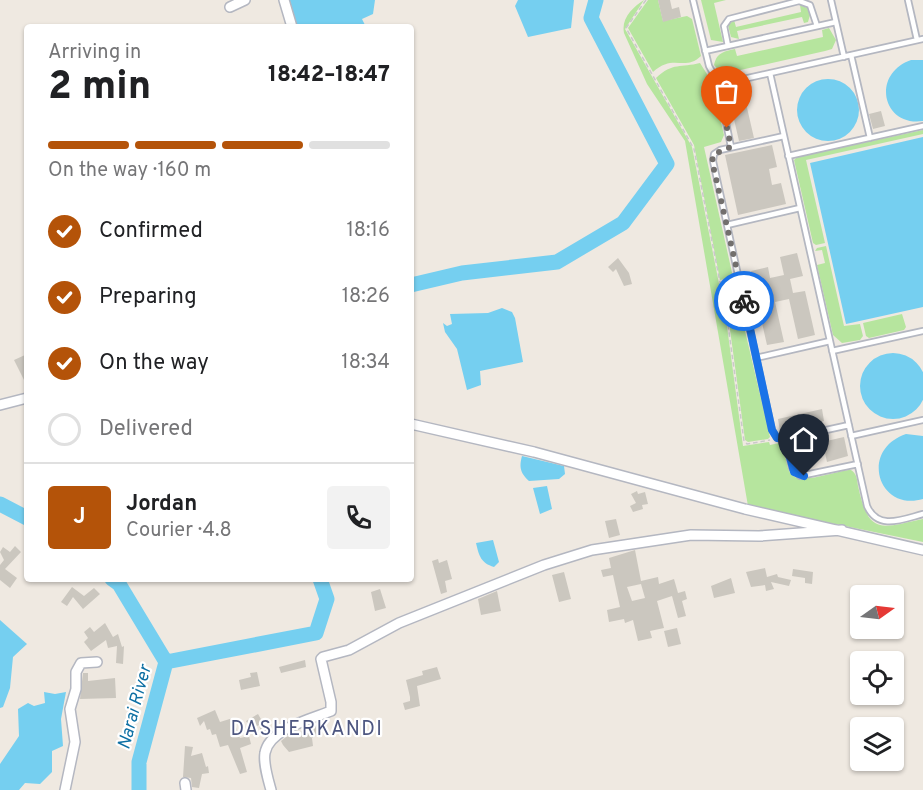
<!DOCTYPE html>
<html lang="en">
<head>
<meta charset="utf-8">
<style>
	:root { --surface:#fff; --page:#f2f2f2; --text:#202124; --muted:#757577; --line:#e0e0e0; --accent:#b45309 }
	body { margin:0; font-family:Overpass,sans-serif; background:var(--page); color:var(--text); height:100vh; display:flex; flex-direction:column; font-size:22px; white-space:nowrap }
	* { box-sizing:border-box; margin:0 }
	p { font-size:20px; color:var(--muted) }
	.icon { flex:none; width:33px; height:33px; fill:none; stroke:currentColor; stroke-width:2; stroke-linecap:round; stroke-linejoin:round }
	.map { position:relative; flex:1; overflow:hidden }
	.side { position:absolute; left:24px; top:24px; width:390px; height:558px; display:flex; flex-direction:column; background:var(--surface); border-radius:6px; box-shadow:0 2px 4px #0004 }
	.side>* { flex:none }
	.needle { width:39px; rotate:76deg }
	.controls { position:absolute; left:850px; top:585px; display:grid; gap:12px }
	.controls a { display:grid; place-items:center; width:54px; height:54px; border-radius:6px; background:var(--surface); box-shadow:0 2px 4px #0004; font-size:30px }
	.pin { position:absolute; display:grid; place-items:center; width:51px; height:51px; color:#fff; margin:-62px -26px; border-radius:50% 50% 50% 0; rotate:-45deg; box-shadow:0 0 6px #0007 }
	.pin .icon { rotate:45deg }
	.courier { position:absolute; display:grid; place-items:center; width:60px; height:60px; margin:-30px; border:4px solid #1a73e8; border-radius:50%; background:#fff; color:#222; box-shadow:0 2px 8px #0007 }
	.summary em { font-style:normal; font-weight:800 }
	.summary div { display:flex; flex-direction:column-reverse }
	.summary { display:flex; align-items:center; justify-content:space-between; height:102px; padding:0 24px }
	h1 { font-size:39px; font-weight:800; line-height:45px }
	.bar { display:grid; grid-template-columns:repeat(4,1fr); gap:9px 6px; align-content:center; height:72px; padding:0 24px }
	.bar i { height:8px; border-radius:4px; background:var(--line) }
	.bar .active { background:var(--accent) }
	.bar p { grid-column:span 4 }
	.line { display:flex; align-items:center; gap:15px; padding:0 24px; border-top:2px solid var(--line) }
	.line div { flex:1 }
	.round { display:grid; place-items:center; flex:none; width:63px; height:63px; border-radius:6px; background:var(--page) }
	ol { padding:0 24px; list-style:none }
	li { display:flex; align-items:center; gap:18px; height:66px }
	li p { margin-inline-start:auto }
	li .icon { padding:6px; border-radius:50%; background:var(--accent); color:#fff; stroke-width:4 }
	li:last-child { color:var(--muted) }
	li i { width:33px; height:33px; border:3px solid var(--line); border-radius:50% }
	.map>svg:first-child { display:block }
	.green { fill:#b6e59e }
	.water { fill:#75cff0 }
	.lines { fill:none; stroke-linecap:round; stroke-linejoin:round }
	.river { stroke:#75cff0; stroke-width:15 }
	.building { fill:#cbc7bf; fill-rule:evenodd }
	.lane-casing { stroke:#b4b7c1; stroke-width:8 }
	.street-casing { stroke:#b4b7c1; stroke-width:12 }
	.path { stroke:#c9c9c9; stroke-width:1.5; stroke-dasharray:4.5 3; stroke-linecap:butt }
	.lane { stroke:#fff; stroke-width:4.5 }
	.street { stroke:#fff; stroke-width:9 }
	.done { stroke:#726f6d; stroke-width:6; stroke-dasharray:0 10.8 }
	.route { stroke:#1a73e8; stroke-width:8 }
	.labels { text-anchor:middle; stroke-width:4.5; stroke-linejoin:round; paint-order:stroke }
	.water-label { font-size:18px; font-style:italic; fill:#0d6fa3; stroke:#fff }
	.quarter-label { font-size:20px; letter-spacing:1.5px; fill:#4d5680; stroke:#fff }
</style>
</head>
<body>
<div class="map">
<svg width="923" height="790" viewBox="0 0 923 790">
	<rect width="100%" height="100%" fill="#efe9e1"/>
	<path class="green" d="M644 0 625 29 692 147 726 319 743 446 769 442 770 445 779 443 784 447C786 455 786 468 791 474 800 486 837 470 851 470 857 474 857 479 858 486 869 536 880 528 923 519V542L748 506 685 141 647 84 624 33C621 18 633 7 644 0Z
		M648 0H658L663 21 687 16 692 19 701 56C684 72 674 53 653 72L628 28Z
		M701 0H726L714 3 723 42 711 40Z
		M800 5 807 8 810 15 808 22 804 23 802 17 737 31 739 39 731 37 728 25 734 20 736 27 801 12Z
		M829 28 836 40 832 49 825 51 727 73H721L714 65C717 53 722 52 735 49L737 56 823 37 822 30Z
		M700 63 712 82 724 135 721 142 704 147 733 277V291L728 292 725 279 720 280 694 145 656 78C673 62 681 68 700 63Z
		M923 130V134L806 160 825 243 816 245 813 243 794 160 797 157Z
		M826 246 844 326 860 324 863 336 860 340 842 343 833 335 817 265 825 263 822 250 815 251 817 248Z
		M738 301 770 437 768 439 748 442 745 440 728 315 733 313 732 303Z
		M902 314 906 327 904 330 869 338 866 336 863 323Z"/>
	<path class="water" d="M288 0H375L373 14 362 19 365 25 361 27H295Z
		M518 0H574L571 28 528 37 515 6Z
		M911 60H923V121C882 127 871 74 911 60Z
		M797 110a31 31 0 1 1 62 0a31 31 0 1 1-62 0Z
		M923 137V307L846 324 810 163Z
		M502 308 512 312 515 318 523 362 480 371 481 385 467 390 457 349 445 332 443 323 447 326 452 324 450 314 488 313Z
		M860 386a33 33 0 1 1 66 0a33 33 0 1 1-66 0Z
		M906 434 923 436V499C878 512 859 450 906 434Z
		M522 456 564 466 565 474 559 479 529 481C520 473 519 467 522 456Z
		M547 486 552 509 540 514 533 488Z
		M493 540 499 562 494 567C481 563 479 556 476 543Z
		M0 620 27 644 13 657 10 688 3 707 0 708Z
		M44 692 55 694 66 692 61 719 63 746 52 751V772L40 784 25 783 19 790H0V764L19 736 18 709 28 703 34 706 45 703Z"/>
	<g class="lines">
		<path class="river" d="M411 285 462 273 557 262 623 223 667 164 591 18 596 0
			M0 504 27 518
			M112 579 119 584 166 662 139 762V790
			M166 662 316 633 327 599 320 579"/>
	</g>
	<path class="building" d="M658 0H670L672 9 679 7 681 17 663 22Z
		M742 86 754 138 739 141 727 89Z
		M881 111 885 126 873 129 869 114Z
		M772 145 777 167 769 169 772 185 781 183 786 204 738 215 725 155Z
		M797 253 803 276 790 279 793 293 805 291 815 335 798 339 789 299 775 302 784 342 767 345 757 301 766 299 763 284 754 286 751 271 768 267 770 278 784 275 780 257Z
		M618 258 629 273 632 284 624 286 616 269 613 272 608 267Z
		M25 355 27 360V365L24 366 27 376V381L25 382 14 360Z
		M822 409 824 421 780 431 778 419Z
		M844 437 848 456 827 462 825 453 799 460 796 448Z
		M637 491 638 494 645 492 648 504 642 505 643 509 633 512 630 506 636 503 631 494Z
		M616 519 620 535 609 538 605 521Z
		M15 546 21 552 5 569 17 578 10 588 0 580V565L4 560 0 552 3 547 10 552Z
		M635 550 641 581 658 577 659 584 674 579 678 593 685 591 687 599 682 601 686 616 678 618 672 596 657 601 664 628 650 631 652 638 638 641 633 620 625 623 624 619 609 622 607 610 620 607 613 575 603 577 601 570 611 568 609 558ZM641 584 645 598 632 601 627 587Z
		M438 559 439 563 447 560 452 579 445 581 447 592 441 594 432 561Z
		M765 568 767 577 777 574 778 577 791 580 789 586 771 582 774 589 766 591 765 585 751 587 746 572Z
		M793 569 813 572 812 584 805 583V578L792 576Z
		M564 572 571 599 559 602 552 575Z
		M731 578 735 593 714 598 711 586Z
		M72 587 84 596 94 588 100 594 83 609 73 597 67 606 61 602Z
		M380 589 386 608 375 611 371 592Z
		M497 591 501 611 481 615 478 599Z
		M105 623 113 637 118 634 122 647 124 646 123 664 116 663 117 646 108 648 106 640 91 651 84 642 88 638 84 632 90 627 94 632Z
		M677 628 681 644 668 647 664 631Z
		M305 660 306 667 281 673 279 667Z
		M437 667 441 679 417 686 420 706 405 710 403 703 410 701V697L406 680 423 675 422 671Z
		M257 672 260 686 241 690 239 680 251 677 250 673Z
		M83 673H88V681L115 678 116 698 80 699Z
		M215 710 220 722 233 718 240 738 249 736 251 744 240 748 247 772 240 774 228 745 220 747 216 734 212 735 210 729 207 730 204 721 200 726 197 718Z
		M258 714 269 733 267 735 262 736 259 725 251 729 246 721Z
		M317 725 321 733 312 738 313 746 289 752 283 745 281 741 286 737Z
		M185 746 193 747 191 756 202 753 206 767 208 766 209 773 202 774 199 788 192 787 191 778 183 777Z"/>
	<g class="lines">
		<defs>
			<path id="lane" d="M693 0 709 66C714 76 719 81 730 82L923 39
				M831 0 844 57
				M908 0 917 40
				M728 46 724 26 729 19 799 1 810 5 817 26
				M705 51 836 22
				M851 55 870 138
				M770 73 867 506C878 531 903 519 923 514
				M717 78 731 147
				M784 136 720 150 714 154 713 161 772 430 777 438 785 439 849 425
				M788 156 923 126
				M727 225 800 208
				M832 351 923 331
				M756 358 830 341
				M851 436 923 420
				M785 439 792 468 800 476 858 464"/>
			<path id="street" d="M284 0 292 27
				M230 7 245 0
				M0 405 27 398
				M411 424 534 452 745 509 923 550
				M185 783 186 790
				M65 790 75 742 70 709 76 689V672L81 663 97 662
				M271 790C268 779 263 763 265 753 269 729 311 719 331 711V702L321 659 323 657 349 650 399 623 544 565 592 550 691 535 759 536 842 530"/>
		</defs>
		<use href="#lane" class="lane-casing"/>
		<use href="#street" class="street-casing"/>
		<path class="path" d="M646 0 626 28 694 149 727 318 744 441 747 444 770 440
			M723 299 736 296"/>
		<use href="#lane" class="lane"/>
		<use href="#street" class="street"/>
	</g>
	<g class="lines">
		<path class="done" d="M727 128 731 147 714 154 712 161 744 301"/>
		<path class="route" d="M744 301 772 430 777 438 785 439 794 472 804 476"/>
	</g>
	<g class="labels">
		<g class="water-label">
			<text transform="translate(134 707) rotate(-75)" y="6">Narai River</text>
		</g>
		<g class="quarter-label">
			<text x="307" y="735">DASHERKANDI</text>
		</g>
	</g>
</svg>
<div class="controls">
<a><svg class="needle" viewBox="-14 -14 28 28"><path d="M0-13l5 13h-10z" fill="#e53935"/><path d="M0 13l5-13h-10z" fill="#757577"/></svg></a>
<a><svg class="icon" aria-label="locate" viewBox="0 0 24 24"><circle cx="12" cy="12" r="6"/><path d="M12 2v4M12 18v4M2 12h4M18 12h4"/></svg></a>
<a><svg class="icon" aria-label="layers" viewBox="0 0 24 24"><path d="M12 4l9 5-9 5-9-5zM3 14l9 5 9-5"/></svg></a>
</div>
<div class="pin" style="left:727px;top:128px;background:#ea580c"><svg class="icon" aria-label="bag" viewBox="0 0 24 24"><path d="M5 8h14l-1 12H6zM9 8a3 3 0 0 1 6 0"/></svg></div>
<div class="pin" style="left:804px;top:476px;background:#1f2937"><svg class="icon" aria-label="home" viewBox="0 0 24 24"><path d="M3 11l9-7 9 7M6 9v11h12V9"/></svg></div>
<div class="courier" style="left:744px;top:301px"><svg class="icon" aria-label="bike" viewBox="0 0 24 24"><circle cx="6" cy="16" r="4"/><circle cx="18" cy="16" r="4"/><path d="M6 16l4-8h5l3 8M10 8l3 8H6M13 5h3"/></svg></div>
<section class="side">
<div class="summary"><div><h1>2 min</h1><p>Arriving in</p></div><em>18:42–18:47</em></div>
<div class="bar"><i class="active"></i><i class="active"></i><i class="active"></i><i></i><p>On the way · 160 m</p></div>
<ol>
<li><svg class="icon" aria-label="check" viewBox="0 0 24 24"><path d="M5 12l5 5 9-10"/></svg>Confirmed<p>18:16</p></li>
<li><svg class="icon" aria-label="check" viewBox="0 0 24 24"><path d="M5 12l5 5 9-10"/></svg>Preparing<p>18:26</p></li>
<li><svg class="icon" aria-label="check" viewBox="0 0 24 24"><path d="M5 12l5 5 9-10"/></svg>On the way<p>18:34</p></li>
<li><i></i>Delivered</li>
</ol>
<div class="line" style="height:108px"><b class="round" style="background:var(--accent);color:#fff">J</b><div><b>Jordan</b><p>Courier · 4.8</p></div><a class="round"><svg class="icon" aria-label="phone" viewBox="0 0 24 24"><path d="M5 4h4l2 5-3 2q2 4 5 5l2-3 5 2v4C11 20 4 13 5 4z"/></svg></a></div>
</section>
</div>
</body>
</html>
